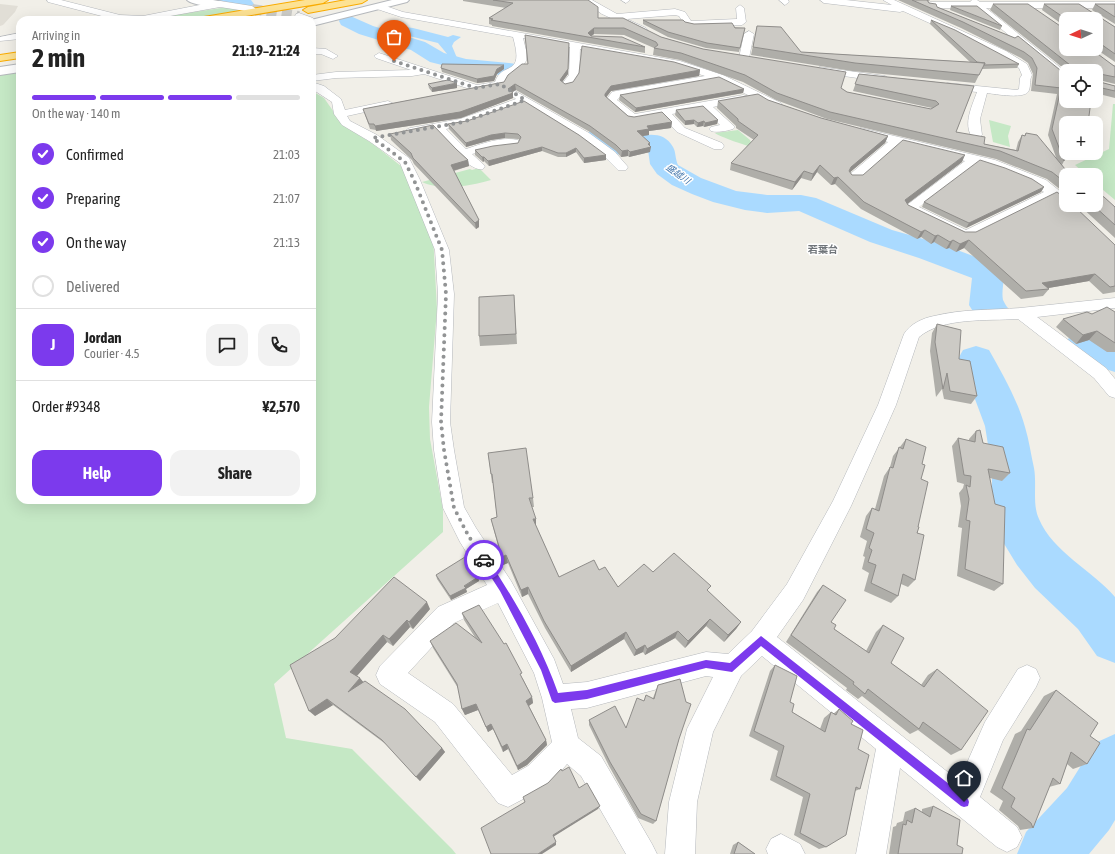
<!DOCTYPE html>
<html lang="en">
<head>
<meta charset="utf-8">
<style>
	:root { --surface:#fff; --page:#f2f2f2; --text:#222; --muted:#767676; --line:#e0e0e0; --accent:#7c3aed }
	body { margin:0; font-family:"Asap Condensed","Noto Sans JP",sans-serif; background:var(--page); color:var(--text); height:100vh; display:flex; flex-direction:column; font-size:15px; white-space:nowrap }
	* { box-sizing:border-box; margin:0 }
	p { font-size:13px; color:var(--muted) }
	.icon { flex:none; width:22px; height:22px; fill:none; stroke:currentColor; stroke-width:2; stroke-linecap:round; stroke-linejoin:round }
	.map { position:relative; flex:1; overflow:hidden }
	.sheet { position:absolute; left:16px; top:16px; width:300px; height:488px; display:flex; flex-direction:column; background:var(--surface); border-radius:12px; box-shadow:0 4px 16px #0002 }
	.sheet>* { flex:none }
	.needle { width:26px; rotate:266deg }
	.controls { position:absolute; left:1059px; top:12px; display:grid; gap:8px }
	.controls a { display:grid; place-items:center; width:44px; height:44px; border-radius:8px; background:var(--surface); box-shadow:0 4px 16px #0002; font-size:20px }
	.pin { position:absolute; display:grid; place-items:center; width:34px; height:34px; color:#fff; margin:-41px -17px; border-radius:50% 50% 50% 0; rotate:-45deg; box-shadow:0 0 4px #0007 }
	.pin .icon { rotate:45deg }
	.courier { position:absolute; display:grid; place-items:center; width:40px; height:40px; margin:-20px; border:3px solid #7c3aed; border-radius:50%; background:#fff; color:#222; box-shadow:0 1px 5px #0007 }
	.head em { font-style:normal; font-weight:700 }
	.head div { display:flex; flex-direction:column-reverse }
	.head { display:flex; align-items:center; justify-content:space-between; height:68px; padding:0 16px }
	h1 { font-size:26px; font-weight:700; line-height:30px }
	.bar { display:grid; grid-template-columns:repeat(4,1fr); gap:6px 4px; align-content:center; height:48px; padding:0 16px }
	.bar i { height:5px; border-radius:3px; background:var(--line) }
	.bar .on { background:var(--accent) }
	.bar p { grid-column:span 4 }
	.line { display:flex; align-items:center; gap:10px; padding:0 16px; border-top:1px solid var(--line) }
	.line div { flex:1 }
	.round { display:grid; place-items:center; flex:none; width:42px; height:42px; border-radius:12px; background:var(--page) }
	ol { padding:0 16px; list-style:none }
	li { display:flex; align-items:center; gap:12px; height:44px }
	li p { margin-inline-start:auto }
	li .icon { padding:4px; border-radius:50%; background:var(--accent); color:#fff; stroke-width:4 }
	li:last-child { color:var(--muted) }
	li i { width:22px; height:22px; border:2px solid var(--line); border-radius:50% }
	.cta { display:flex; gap:8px; margin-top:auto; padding:8px 16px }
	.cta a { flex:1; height:46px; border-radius:12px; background:var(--accent); color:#fff; font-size:16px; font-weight:700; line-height:46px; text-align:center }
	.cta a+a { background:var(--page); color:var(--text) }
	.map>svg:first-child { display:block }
	.education { fill:#e1ded6 }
	.green { fill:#c5e8c5 }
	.water { fill:#aadaff }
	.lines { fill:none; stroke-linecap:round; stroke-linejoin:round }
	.river { fill:#aadaff; fill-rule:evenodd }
	.minor-tunnel { stroke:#ccccc8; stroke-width:10; stroke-dasharray:10 5; stroke-linecap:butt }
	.minor-casing { stroke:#b5b8bc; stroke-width:1 }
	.tertiary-casing { stroke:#b5b8bc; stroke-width:2 }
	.motorway-casing { stroke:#f9ab00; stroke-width:2 }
	.minor { fill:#fff; fill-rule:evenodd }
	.tertiary { fill:#fff; fill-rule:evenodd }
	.motorway { fill:#fde293; fill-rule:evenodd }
	.wall { fill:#afaea9 }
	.shaded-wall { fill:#8f8d8a }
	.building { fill:#cccac5; stroke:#8f8d8a }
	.route { fill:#7c3aed }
	.done { stroke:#929495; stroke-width:4; stroke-dasharray:0 7.2 }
	.labels { text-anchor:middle; stroke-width:3; stroke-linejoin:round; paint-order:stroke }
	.far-water-label { font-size:9px; font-style:italic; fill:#4174aa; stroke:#fff }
	.far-quarter-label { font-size:10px; font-weight:bold; fill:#70757a; stroke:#fff }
</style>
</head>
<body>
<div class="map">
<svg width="1115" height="854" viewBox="0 0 1115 854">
	<rect width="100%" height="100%" fill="#f1efe8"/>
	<path class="education" d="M0 4 18 6 15 12 3 25 0 26Z"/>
	<path class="green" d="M221 8H231L242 10 183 20H141Z
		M20 71V500H312V91L324 98 343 125 373 144 401 166 433 235 437 309 429 407 430 439 443 510V532L274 684 286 738 352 749 452 849 456 854H0V74Z
		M1113 104H1115V200L1096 184V175H1086L1075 165 1109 149Z
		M989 120 1011 126 1008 136 1010 147 993 142Z
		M738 130 750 140 753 147C749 147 718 136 715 133Z
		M479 168 491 180C472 186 440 191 422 182L470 169 472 170Z"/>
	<path class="water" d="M388 25 413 28 448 37 453 35 461 37 454 42 452 46 457 58 463 62 453 61 438 43 401 34 399 31 387 27Z"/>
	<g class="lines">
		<path class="river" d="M210 0H251L254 4 251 8 245 9 213 4Z
			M348 15 373 26 425 42 444 53 466 59 509 63 531 66 567 84 570 89 567 94 559 96 551 94 518 77 466 71 430 62 411 50 359 34 341 25 339 21 341 17Z
			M600 127 609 129 620 140C637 138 661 126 673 147 676 152 675 159 678 165L701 178 736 191 767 195H801L816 198 892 230 941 244 992 263C1011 272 1000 285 1003 300 1004 302 1006 306 1008 308L1003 316 991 319 974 313 969 305 972 278 919 258 870 242 799 211 767 213 745 210 713 202 692 194 672 185 657 174 650 164 648 150 622 155 604 152 599 148 588 134 591 129Z
			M1080 335 1115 346V372L1067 357 1062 348 1067 339Z
			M976 346 989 350C1002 373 1018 401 1025 427 1029 440 1031 455 1034 468 1037 485 1032 504 1039 519 1052 551 1094 572 1115 597V663L1097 656 1078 629 1035 588 1017 565 1003 542 996 528 992 510V470L985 426 969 383 958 359 963 350Z
			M1115 734V820L1109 830 1089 854H1017L1026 832 1067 788 1095 743Z"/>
		<path class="minor-tunnel" d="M252 9 299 16"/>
		<defs>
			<path id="minor" d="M47 0H61L120 15 143 16 220 1 252 6 256 9 252 12 220 7 148 20H117L48 2Z
				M582 0H592L617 14 675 9 685 12 691 21H693L737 19 736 8 740 5 744 8 746 22 742 25 693 27 685 25 679 16 675 15 627 19 646 28 648 30 643 33 602 14Z
				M621 0H630L626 3Z
				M779 0H788L789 2 785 5Z
				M820 0H846L892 5 883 0H894L1006 51 1027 64 1032 75C1029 80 1031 85 1029 90 1027 100 995 94 987 93L980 119 982 135 980 137H972C963 124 972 106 977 92L947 89 942 86 947 83 1017 90 1019 89 1020 78 1022 75 1019 68 1000 55 903 11 900 12 824 3Z
				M972 0H977L980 2H1115V8H986L1066 72V80L1062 79 976 8H930L926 5 930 2H970Z
				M380 4 403 12 680 61 723 75 781 103 783 105 777 108 773 107 717 80 620 97 617 100 635 114 743 95 747 96 748 98 747 100 713 107 735 127 733 129C726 131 718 133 711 131L709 129 711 127 720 125 703 109 672 114 685 128 722 143 724 146 722 149H714L677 132 662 116 633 121 629 120 606 100 612 92 616 91 705 76 674 66 580 49C579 62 583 84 566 88L561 85 569 75 570 47 523 38 526 50V61L519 71 507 79 504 86 500 87 476 91 424 74 412 76 336 78 312 81V75L336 72 411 70 376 58 374 56 379 53 477 85 495 82C502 60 525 79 513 37L401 17 377 9 376 7 377 5Z
				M299 13 313 18 314 20 312 22V20C306 20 299 21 295 16L296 14Z
				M749 31 754 34 749 58 744 61 739 58 744 34Z
				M20 33V39L0 41V37Z
				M312 48 326 49 338 56 333 59 321 54H312Z
				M820 67 885 76 890 79 885 82 816 72 815 70Z
				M312 82 324 86 341 99 345 110 388 101 394 104 392 106 347 116 350 121 377 135 409 158 420 180 449 250 454 294 450 422 454 450 464 507 476 528 511 581 554 659 563 684 587 682 706 652 728 654 752 631 787 584 833 501 878 405 904 334C910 324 923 318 934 316 962 309 992 310 1020 308 1052 305 1083 301 1115 298V308L1037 317 1106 368 1115 379V398L1109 396 1094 378 1018 319C987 321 943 317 919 337L896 405 851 506 803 600 777 637 959 781 985 722 1018 669 1027 665 1036 669 1040 678 1036 687 1003 740 980 797 1017 827 1022 837 1017 847 1007 852 997 847 900 768 886 854H856L876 749 762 656 741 676 713 732 697 802 695 854H665L669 802 687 729 713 677 706 676 587 708 571 709 578 738 601 756 652 844 657 854H626L581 776 567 764 548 786 508 807 498 803 435 722 380 684 376 675 380 666 438 607 487 585 460 542 443 508 434 450 432 422 438 294 435 250 400 163 369 141 342 125 334 114 332 102 312 89ZM498 603 534 673 542 698 552 742 528 766 512 775 453 704 408 673 454 623Z
				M515 91 589 133 615 152 628 167 626 170H618L606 158 580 138 524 104 467 124 446 129 466 149C481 144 502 136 518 140L520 143 518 146 493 149 472 154 485 166 483 169C469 172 445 141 435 131L410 136 406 134 404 132 406 130 410 128 460 119 516 99 510 94Z
				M861 128 995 160 1046 180 1066 196V205H1070C1062 207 1058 203 1052 198L971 238 966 239 961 238 905 211 903 208 965 161 900 145 859 181H849L848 178 849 175 888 142 857 134 855 132 857 130ZM977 163C997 168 1028 179 1044 192L966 230 919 207Z
				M781 834 800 844 805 854H768L766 849 771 839Z"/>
			<path id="tertiary" d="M187 0H213L223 2 225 4C220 9 192 5 187 0Z
				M392 0H409L407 2 312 26 311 20Z
				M20 64V72L0 75V67Z"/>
			<path id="motorway" d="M305 0H328L323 3 222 20H199L204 17Z
				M346 0H367L362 3 308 13 303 10 308 7Z
				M20 52V58L0 61V55Z"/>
		</defs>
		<use href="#minor" class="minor-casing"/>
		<use href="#tertiary" class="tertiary-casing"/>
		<use href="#motorway" class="motorway-casing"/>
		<use href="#minor" class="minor"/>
		<use href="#tertiary" class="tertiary"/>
		<use href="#motorway" class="motorway"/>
	</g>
	<path class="wall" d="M463 0H588L598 18 661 37 841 88 847 92 931 109 932 108 853 91 859 74 974 86 956 132 984 144 1016 150 1018 142 1022 135 1024 136 1026 133 1057 160 1048 135 1057 94 1031 91 1033 74 1028 63 1021 58 961 28 898 0H970H930L928 2 929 3 937 7 1015 38 1065 74 1066 123 1064 161 1062 165 1066 175V194L1047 179 996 159 827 119 776 100 743 82 680 60 653 55 654 48 624 35 594 34 591 36 645 47V53L492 26V25L489 24V18L506 8 463 1Z
		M993 4 1115 66V84L1099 80 1100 82 1115 86V98L1099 94 1098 95H1096V71H1067L990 10Z
		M1044 4H1079L1115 27V62L1096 49V19H1066V27L1042 10Z
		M1095 4H1115V24L1092 10Z
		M951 6 1002 26 1000 30 950 10Z
		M643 20 685 22 694 24 745 28 739 52 706 48 668 37 643 24Z
		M931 20 1019 64 1017 68 982 69 975 83 852 71 751 55 757 26 801 52 970 62 930 24Z
		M525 35 568 74 562 82 565 84 700 70 699 76 611 91 606 97 628 116 634 117 672 122 671 128 649 131V135L642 136 650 146V152L629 157 628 156 621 157 616 151 590 132 516 90 512 92 513 98 461 118 376 131V130L370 129 363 109 504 82 528 64Z
		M441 68 504 69 497 74 494 81 477 83 442 72Z
		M428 84 457 88 432 92 429 88Z
		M744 89 743 93 635 112 619 100 620 95Z
		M768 100 821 118 888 136 885 143 850 172 852 175H863L962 162 907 204 908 205 965 232H976L1115 245V292L1103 294 1089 281 1048 288 1049 289 1043 296 1021 299 964 248 956 252 949 248 946 249 934 242 931 244 921 237 917 239 861 209 835 184 831 185 817 172 811 181 801 178 792 190 730 170 731 163 754 140 736 128V126L717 108 718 101Z
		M676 110 718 120 717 124 704 127 703 126 697 127 694 124 685 125 675 115Z
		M467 121 606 155V160L584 163 576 152 566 157H558L542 151 489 166 484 161 483 162 475 155V150L518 143 520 140 518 139 505 138 491 140 466 147 449 129 448 124Z
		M390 134 456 149 468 160 469 166 454 171 479 220V227L476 229 414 164 412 160 391 140Z
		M1044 187 1041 192 966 228 922 207 924 202Z
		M1079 205H1096L1115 207V238Z
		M514 295 517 344 480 346 479 336Z
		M1115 312V352H1107L1089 340 1076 344 1056 327 1063 319Z
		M937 324 959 359 977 396 971 404 944 399 942 389 936 397 930 351 932 333Z
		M976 431 983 443 1010 473 1002 481 990 478 1003 584 994 591 957 576 962 528 958 527 961 506 959 493 963 488 964 484 957 482 952 446 958 438 969 441V439Z
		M906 439 922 464 921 479 918 527 915 580 908 587 901 584 898 596 891 603 864 591 869 573 862 569 865 557 863 556 867 541 860 537 866 516 872 508 875 509 884 476 890 467 893 456Z
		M488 453 533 498 534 507H532L536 526 559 577 599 570 618 587 653 572 708 592 741 622 736 629 724 642 706 626 685 648 675 638 645 655 643 652 634 656 624 639 571 672 545 628 528 594 522 597 508 563 503 565 493 527 491 519 497 517 493 483H492Z
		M436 575 478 577 479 581 466 589 467 592 451 600 437 579Z
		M823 585 831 622 834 629 866 651 876 632 883 625 891 663 921 685 928 675 937 669 961 750 951 755 918 730 910 734 862 696 858 699 846 690 847 688 786 642 817 592Z
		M430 609 413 629 410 627 393 646 387 642 357 676 363 682 442 748 445 752 420 781 387 745 333 705 315 716 335 638Z
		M462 613 523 679 532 697 533 703 529 706 546 740 547 745 527 765 518 770 508 749 503 752 493 729 488 732 478 710 465 715 462 709 458 688 433 648 430 641 476 639 464 620Z
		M775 665 790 702 792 712 820 729 824 718 831 712 833 714 839 709 851 724 858 749 860 789 855 791 826 847 819 849 794 835 803 797 770 780 778 751 749 736 770 671Z
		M658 685 679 739 656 821 653 824 638 818 609 766 589 725V720L626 728 643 701 653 698Z
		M1056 690 1090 736 1087 764 1073 769 1067 764 1060 784 1049 787 1033 828 1020 830 1018 826 999 810 1003 801 990 792 1015 734 1021 731 1044 696Z
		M933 806 957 845 962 854H889L893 827 896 826 897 823 903 821 905 812 915 808 922 812V809Z
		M738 842 755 854H730L733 845Z"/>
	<path class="shaded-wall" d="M594 28V34L590 37 588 33Z
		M569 43 568 74 560 85V80Z
		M504 65V69L497 74 494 81 477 83V79L497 69Z
		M700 70 699 76 611 91 605 99V94L611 86Z
		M457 83V88L432 92V88Z
		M515 84 516 90 508 94V89Z
		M744 89 743 93 635 112 636 108Z
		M513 93V98L461 118 376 131 375 126Z
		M694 120V124L685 125V121Z
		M718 120 717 124 704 127 705 123Z
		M704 121 703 126 697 127 698 123Z
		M672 122 671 128 649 131V135L637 137V131L647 126Z
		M505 133V138L491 140 466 147V143L491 135Z
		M888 136 885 143 848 174 851 167Z
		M650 143V147H651L650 152 629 157 630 152Z
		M542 147V151L489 166 488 161Z
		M576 148V152L566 157V153Z
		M628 150V156L621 157 622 151Z
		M606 155V160L584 163V158Z
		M965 155 962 162 902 208 905 200Z
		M482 157H484V161L483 162Z
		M468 160 469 166 452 171 451 165Z
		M820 165 817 172 811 181 813 174Z
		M804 171 801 178 792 190 795 182Z
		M838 177 835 184 831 185 834 178Z
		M1044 187 1041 192 966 228 969 223Z
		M479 220V227L476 229 475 223Z
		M925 230 921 237 917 239 921 232Z
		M938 235 934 242 931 244 935 236Z
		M953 240 949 248 946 249 950 242Z
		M969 240 964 248 956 252 960 244Z
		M1095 274 1089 281 1037 290 1042 283Z
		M1097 331 1089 340 1076 344 1083 335Z
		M533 519H536V527Z
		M506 555 508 563 503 565 502 557Z
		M478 577 479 581 466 589 467 592 451 600 450 596Z
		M528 587V594L522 597 521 590Z
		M427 602 430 609 413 629 409 622Z
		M710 619 706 626 685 648 688 641Z
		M407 620 410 627 393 646 389 639Z
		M741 622 736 629 724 642 728 635Z
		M678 631 675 638 645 655 647 649Z
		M626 632 624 639 571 672V666Z
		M383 635 387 642 355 678 350 672Z
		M645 645 643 652 634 656 636 650Z
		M360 678 365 684 348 692Z
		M532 697 533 703 527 707 526 701Z
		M327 699 333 705 315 716 309 711Z
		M476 704 478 710 465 715 462 709Z
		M491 724 493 729 488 732 486 727Z
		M546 740 547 745 527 765 518 770 517 766Z
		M507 744 508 749 503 752 502 747Z
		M442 748 445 752 420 781 416 777Z
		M600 806 598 809 553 837V835Z
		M556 842V845L542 854H538Z"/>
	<path class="building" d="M493 0H588L598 7V18H623L661 37 703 49 846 72 841 88 847 92 931 109 939 104 936 101 855 84 859 74 974 86 956 132 985 137 984 144 1018 151 1022 135 1025 136 1026 133 1037 135 1070 175H1066V183L1052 172 1000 151 830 112 777 93 745 75 681 53 654 48 658 45 656 42 624 28H594L588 33 591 36 622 37 645 47 491 20 493 19 489 18 513 3Z
		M912 0H927L929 3 936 4 937 7 1015 38 1018 36 1065 74H1066V101H1091L1088 123H1066V152L1064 161 1052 129 1061 88 1035 85 1037 68 1032 58 1024 52 963 22Z
		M993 4H1028L1066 30V49H1091L1114 66H1115V77L1100 74 1098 75 1100 82 1115 86V91L1102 88V89L1096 88V71H1070V65Z
		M1044 4H1079L1115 27V54L1098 42H1096V19H1066Z
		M1095 4H1115V17Z
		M951 6H977L1002 26Z
		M643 20H683L685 22 694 24 732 23 735 28H745L740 48 707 43 668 32Z
		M931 20 955 30 1019 64 984 65 985 63 977 62Z
		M757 26 781 27 801 52 985 63 979 75 855 63 753 47Z
		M525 35 569 43 568 69 560 80 565 84 573 82 579 73 582 46 674 62 700 70 611 86 605 94V96L628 116 634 117 662 112 672 122 647 126 649 129 637 131 650 143 648 144 651 147 630 152 628 150 622 151 616 145 590 126 515 84 508 89 513 93 460 112 375 126 374 124H369L363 109 504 82 508 75 522 64H528Z
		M442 64 504 65 497 69 494 76 477 79 441 68Z
		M719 77 744 89 636 108 620 95Z
		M448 80 457 83 432 88 428 84Z
		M758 94 768 100 821 118 888 136 851 167 849 171 852 175H863L903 140 965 155 905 200 908 205 965 232H976L1057 192 1066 199V205H1073L1115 245V286L1110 287 1095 274 1042 283 1049 289 1026 291 969 240 960 244 953 240 950 242 938 235 935 236 925 230 921 232 864 202 838 177 834 178 820 165 813 174 804 171 795 182 731 163 758 135 738 121V119L718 101Z
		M524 101 579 135 606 155 584 158 576 148 566 153H558L542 147 488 161 484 157H482L475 150 493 146 518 143 521 137 518 134 505 133 491 135 466 143 448 124 467 121Z
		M703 106 718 120 705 123 704 121 698 123 694 120 685 121 676 110Z
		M433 125 456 149 468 160 451 165 479 220 475 223 413 158 411 153 390 134Z
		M980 160 1005 168 1032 179 1044 187 969 223 924 202Z
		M1096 193 1104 197 1115 207V225L1093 205H1096Z
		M514 295 516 334 479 336V297Z
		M1107 307 1115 312V343L1097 331 1083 335 1063 319 1087 312 1092 314Z
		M937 324 961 330 959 359 970 361 977 396 950 391 947 373 943 389 935 342Z
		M980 430 983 443 1003 447 1010 473 988 469 995 504 1005 507 1003 584 965 569 970 521 966 520 969 499 966 485 970 487 971 476 964 475 958 438 975 442 976 431Z
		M906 439 926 447 922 464 925 465 921 479 928 482 918 527H919L917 533 924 535 915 580 903 574 898 596 871 583 876 565 868 562 872 550 869 548 874 533 866 529 872 508 879 511 890 467 893 468 899 447 903 449Z
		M526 448 533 498H529L536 519H533L559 577 594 560 599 570 605 567 618 587 644 564 653 572 674 553 711 586 707 590 741 622 728 635 710 619 688 641 678 631 647 649 645 645 636 650 626 632 571 666 544 621 528 587 521 590 506 555 502 557 491 519 497 517 492 474H491L488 453Z
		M465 557 478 577 464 586 466 588 450 596 436 575Z
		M394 577 427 602 409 622 407 620 389 639 383 635 350 672 360 678 348 692 365 681 405 709 442 748 416 777 382 740 327 699 309 711 290 665 335 638Z
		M823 585 846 600 831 622 836 625 834 629 869 653 883 625 904 638 891 663 924 687 937 669 988 711 961 750 923 722 919 729 868 689 865 694 853 684 854 682 791 635Z
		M479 605 504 644 506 643 522 673 520 674 532 697 526 701 546 740 526 760 517 766 507 744 502 747 491 724 486 727 476 704 462 709 457 684 430 641 456 623 482 643 462 613Z
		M775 665 797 676 790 702 794 704 792 712 825 732 831 712 836 715 839 709 853 721 851 724 863 730 858 749 869 755 860 789 856 787 846 835 826 847 800 833 810 794 776 776 784 746 754 731Z
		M680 679 686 702 691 704 679 739 656 821 641 814 610 762 589 720 615 706 626 728 637 698 644 701 646 695 654 699 658 685Z
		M1056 690 1098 723 1090 736 1100 743 1087 764 1071 752 1060 784 1053 778 1033 828 1031 823 1011 807 1015 798 1002 788 1027 729 1030 730Z
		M569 767 579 788 587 783 600 806 553 835 556 842 538 854H491L481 828 525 802 523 797 548 783 561 769 562 771Z
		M933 806 960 820 957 845 963 848 962 854H898L903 824 906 825 907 820 912 823 915 808 930 817Z
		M738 842 755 854H734Z"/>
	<path class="route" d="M484 557 487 558C515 600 541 645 558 693L587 690 706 660 730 663 761 636 968 799 969 802 968 806 964 807 961 806 761 646 732 672 706 668 587 699 555 703 552 701 541 670 500 591 482 563V558Z"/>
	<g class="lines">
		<path class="done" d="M394 61 476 88 500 84 525 100 463 122 373 138 405 162 414 180 442 250 446 294 441 422 444 450 454 508 468 535 484 560"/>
	</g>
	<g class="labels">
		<g class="far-water-label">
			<text transform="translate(678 174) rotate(36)" y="3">盛越川</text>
		</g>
		<g class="far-quarter-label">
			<text x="823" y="253">若葉台</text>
		</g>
	</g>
</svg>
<div class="controls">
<a><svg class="needle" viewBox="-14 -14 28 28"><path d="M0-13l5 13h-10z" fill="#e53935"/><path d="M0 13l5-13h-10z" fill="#767676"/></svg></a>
<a><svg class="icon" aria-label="locate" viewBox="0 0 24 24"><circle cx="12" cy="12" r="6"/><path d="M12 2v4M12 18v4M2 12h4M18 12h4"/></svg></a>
<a>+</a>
<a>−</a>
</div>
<div class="pin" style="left:394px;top:61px;background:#ea580c"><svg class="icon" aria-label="bag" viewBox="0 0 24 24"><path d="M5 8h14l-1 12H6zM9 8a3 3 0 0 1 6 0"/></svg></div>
<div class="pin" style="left:964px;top:802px;background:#1f2937"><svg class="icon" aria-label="home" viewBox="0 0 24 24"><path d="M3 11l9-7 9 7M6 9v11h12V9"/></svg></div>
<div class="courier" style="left:484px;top:560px"><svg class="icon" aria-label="car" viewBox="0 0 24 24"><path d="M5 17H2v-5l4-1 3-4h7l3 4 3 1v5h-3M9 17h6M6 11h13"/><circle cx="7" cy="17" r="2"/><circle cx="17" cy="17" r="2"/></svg></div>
<section class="sheet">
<div class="head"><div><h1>2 min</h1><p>Arriving in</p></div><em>21:19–21:24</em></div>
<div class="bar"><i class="on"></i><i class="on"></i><i class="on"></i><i></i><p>On the way · 140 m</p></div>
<ol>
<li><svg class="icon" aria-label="check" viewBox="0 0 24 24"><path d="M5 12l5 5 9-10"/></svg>Confirmed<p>21:03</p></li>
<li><svg class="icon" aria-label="check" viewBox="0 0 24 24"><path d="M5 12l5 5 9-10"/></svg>Preparing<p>21:07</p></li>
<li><svg class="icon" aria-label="check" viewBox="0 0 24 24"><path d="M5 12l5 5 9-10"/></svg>On the way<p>21:13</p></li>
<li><i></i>Delivered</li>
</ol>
<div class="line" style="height:72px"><b class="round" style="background:var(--accent);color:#fff">J</b><div><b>Jordan</b><p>Courier · 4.5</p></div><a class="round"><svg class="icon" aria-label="chat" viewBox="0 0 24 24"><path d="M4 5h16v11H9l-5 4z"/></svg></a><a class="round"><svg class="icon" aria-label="phone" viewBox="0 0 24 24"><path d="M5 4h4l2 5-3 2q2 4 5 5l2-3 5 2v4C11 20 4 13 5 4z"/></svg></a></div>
<div class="line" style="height:52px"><div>Order #9348</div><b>¥2,570</b></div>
<div class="cta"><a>Help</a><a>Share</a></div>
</section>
</div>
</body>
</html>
